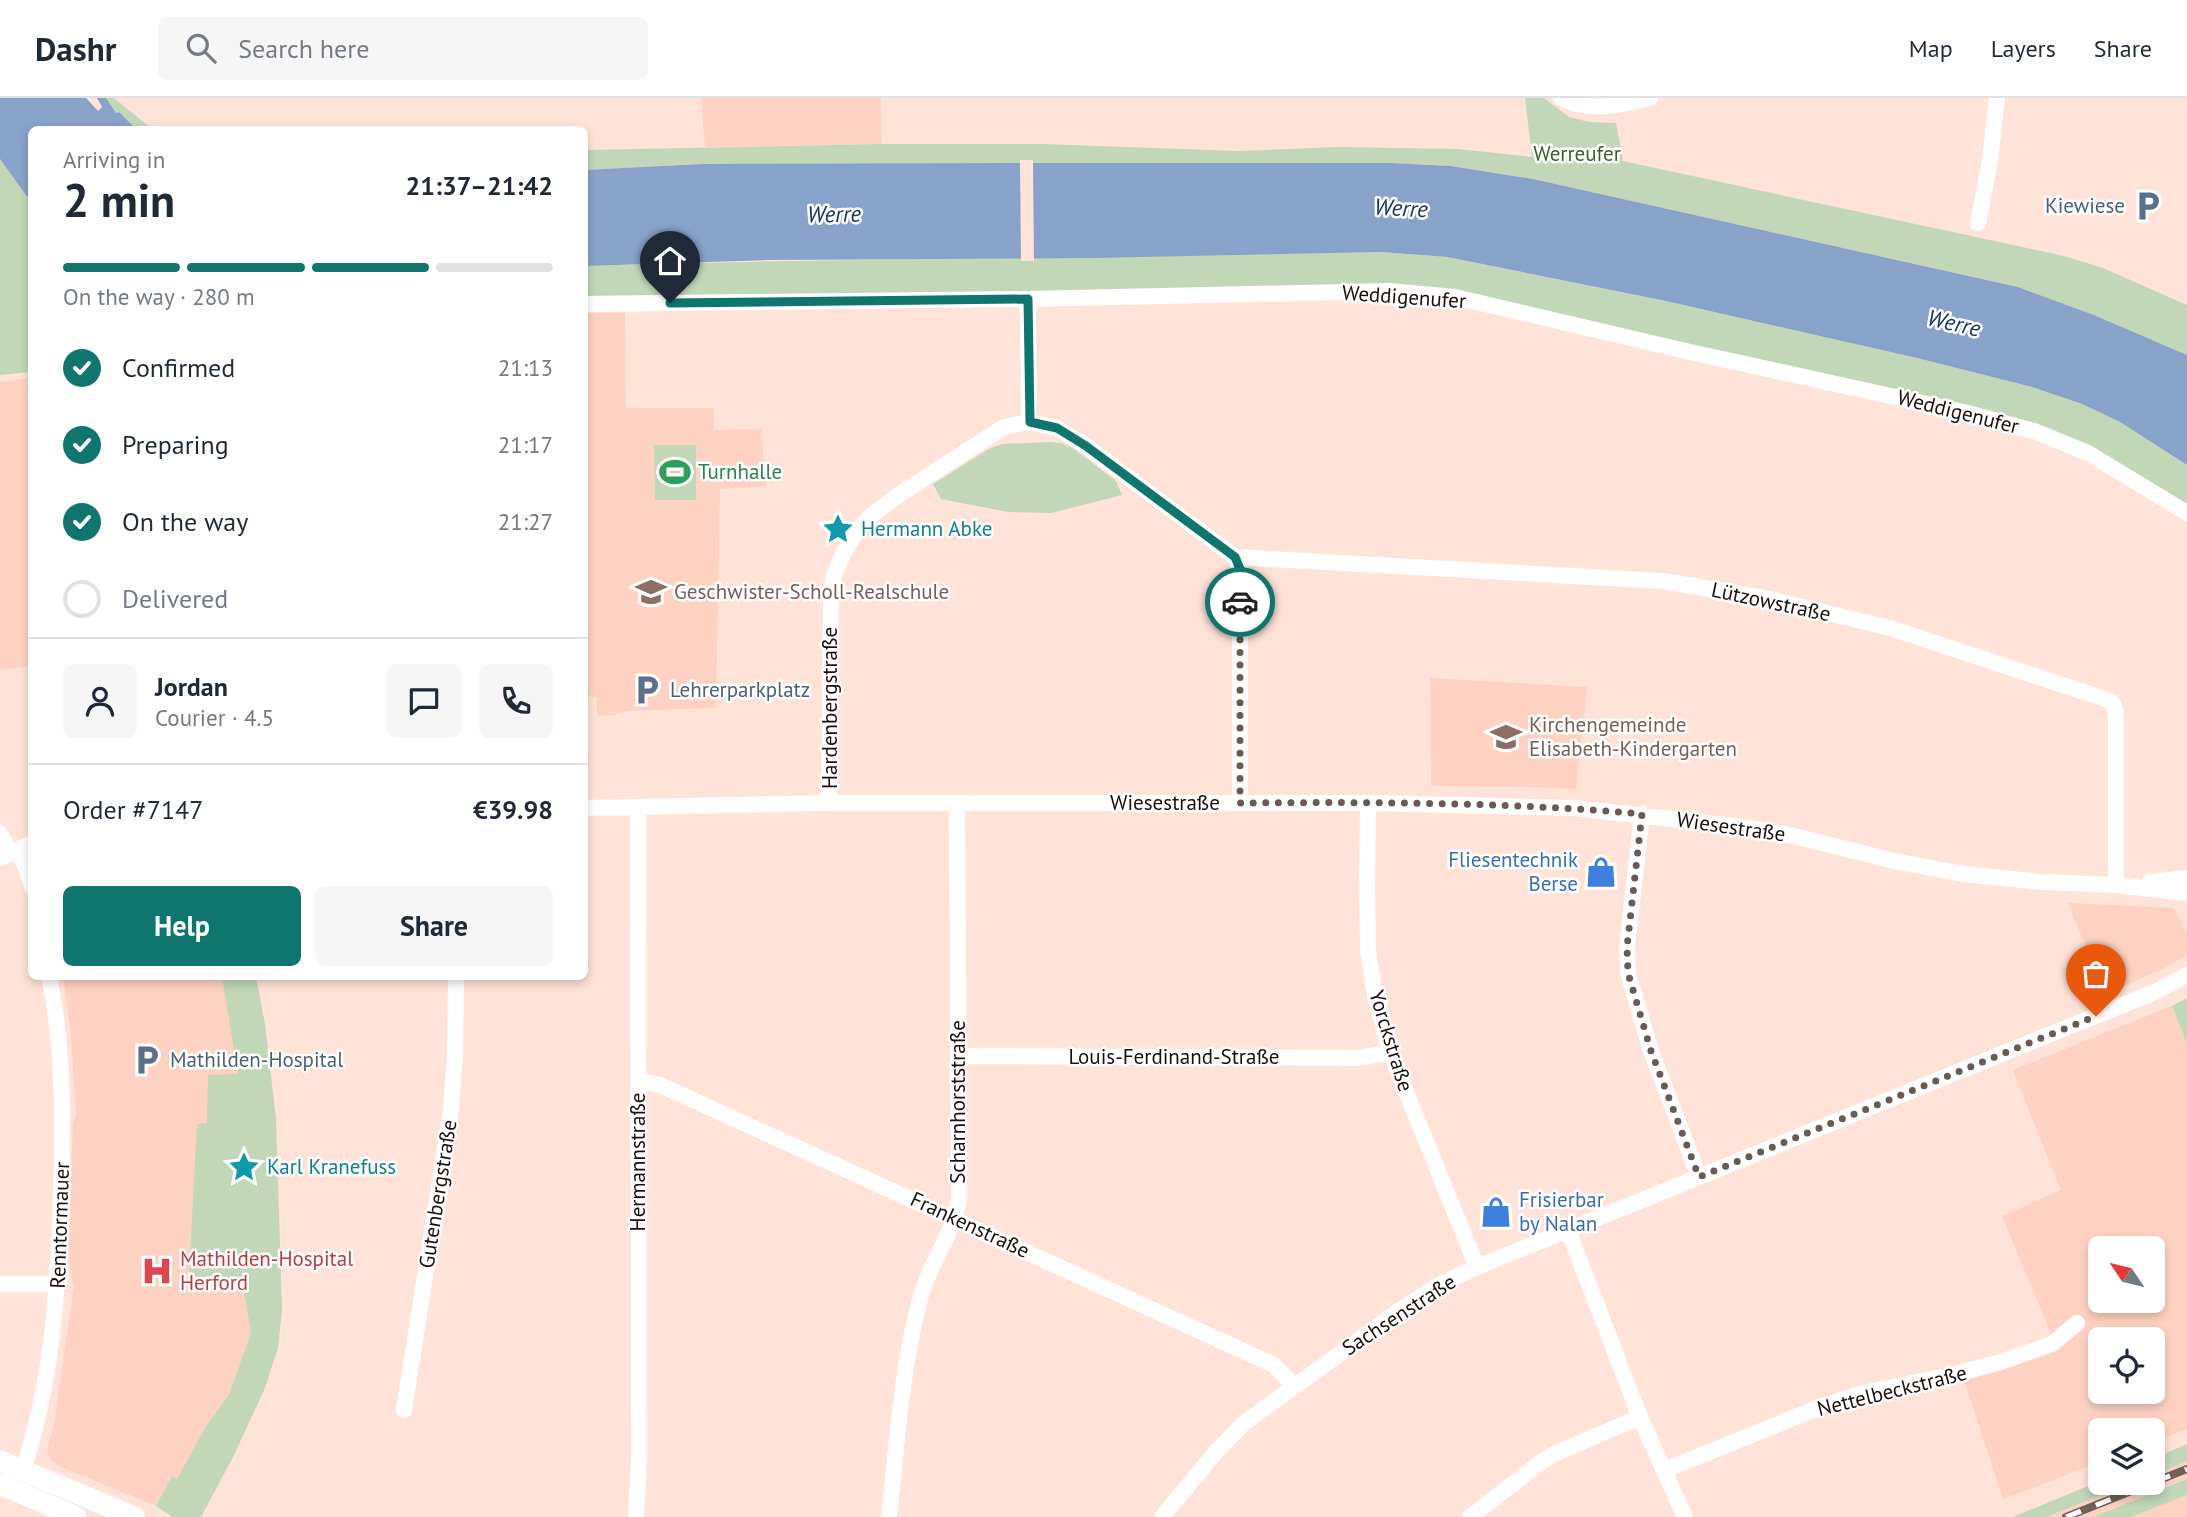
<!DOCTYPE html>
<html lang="en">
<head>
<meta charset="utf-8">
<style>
	:root { --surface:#fff; --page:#f6f6f7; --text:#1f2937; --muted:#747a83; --line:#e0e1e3; --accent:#0f766e }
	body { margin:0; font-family:"PT Sans",sans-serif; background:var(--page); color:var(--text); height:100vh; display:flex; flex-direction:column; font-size:26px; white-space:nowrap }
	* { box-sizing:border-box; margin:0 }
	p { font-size:23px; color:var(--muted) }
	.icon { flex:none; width:38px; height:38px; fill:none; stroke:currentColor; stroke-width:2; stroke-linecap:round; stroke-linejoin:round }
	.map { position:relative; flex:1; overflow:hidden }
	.side { position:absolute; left:28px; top:28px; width:560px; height:854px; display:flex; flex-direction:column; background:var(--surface); border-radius:10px; box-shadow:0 4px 10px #0003 }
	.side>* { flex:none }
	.needle { width:46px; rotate:305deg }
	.buttons { position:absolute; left:2088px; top:1138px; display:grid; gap:14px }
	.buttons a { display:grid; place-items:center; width:77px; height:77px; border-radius:10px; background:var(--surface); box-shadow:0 4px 10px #0003; font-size:35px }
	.pin { position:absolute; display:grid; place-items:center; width:60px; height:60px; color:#fff; margin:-72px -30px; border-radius:50% 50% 50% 0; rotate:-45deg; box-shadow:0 0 7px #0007 }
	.pin .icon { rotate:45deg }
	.courier { position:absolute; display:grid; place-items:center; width:70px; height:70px; margin:-35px; border:5px solid #0f766e; border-radius:50%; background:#fff; color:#222; box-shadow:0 2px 9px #0007 }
	.headline em { font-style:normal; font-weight:700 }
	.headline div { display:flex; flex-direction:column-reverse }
	.headline { display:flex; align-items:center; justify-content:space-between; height:119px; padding:0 35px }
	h1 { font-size:46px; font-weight:700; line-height:52px }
	.bar { display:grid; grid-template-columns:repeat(4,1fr); gap:10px 7px; align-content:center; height:84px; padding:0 35px }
	.bar i { height:9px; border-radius:5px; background:var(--line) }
	.bar .active { background:var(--accent) }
	.bar p { grid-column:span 4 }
	.line { display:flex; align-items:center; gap:18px; padding:0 35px; border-top:2px solid var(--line) }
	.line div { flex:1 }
	.round { display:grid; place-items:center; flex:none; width:74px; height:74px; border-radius:10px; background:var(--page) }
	ol { padding:0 35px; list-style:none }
	li { display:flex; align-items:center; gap:21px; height:77px }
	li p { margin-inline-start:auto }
	li .icon { padding:7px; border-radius:50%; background:var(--accent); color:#fff; stroke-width:4 }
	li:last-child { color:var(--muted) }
	li i { width:38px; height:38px; border:4px solid var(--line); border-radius:50% }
	.primary-button { display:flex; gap:14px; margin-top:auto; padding:14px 35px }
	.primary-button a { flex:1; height:80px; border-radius:10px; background:var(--accent); color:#fff; font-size:28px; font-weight:700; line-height:80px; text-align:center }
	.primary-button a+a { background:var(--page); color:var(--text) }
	header { display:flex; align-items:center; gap:42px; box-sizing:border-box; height:98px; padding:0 35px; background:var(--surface); border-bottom:2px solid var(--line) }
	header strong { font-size:33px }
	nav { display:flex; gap:38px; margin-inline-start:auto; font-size:24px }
	.search { width:490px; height:63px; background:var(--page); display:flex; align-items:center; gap:18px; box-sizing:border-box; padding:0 24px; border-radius:10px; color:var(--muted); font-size:26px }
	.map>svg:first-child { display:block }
	.built { fill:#fdd2c2; fill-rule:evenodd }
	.green { fill:#c1d7b8 }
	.water { fill:#89a2c9 }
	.pier { fill:#ffe2d8 }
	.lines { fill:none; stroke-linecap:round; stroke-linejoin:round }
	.street { stroke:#fff; stroke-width:16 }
	.secondary { stroke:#fff; stroke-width:21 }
	.rail-casing { stroke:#725f59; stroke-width:8 }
	.rail { stroke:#fff; stroke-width:5; stroke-dasharray:16; stroke-linecap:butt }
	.done { stroke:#6b5953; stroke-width:7; stroke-dasharray:0 12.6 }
	.route { stroke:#0f766e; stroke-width:9 }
	.labels { text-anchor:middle; stroke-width:5; stroke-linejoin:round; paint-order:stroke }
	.park-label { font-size:21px; fill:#3a6029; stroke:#fff }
	.service-label { font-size:21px; fill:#4e5e75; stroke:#fff; text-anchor:start }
	.street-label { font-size:21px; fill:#1b0f0b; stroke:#fff }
	.leisure-label { font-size:21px; fill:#27864d; stroke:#fff; text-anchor:start }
	.culture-label { font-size:21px; fill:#0d838f; stroke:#fff; text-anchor:start }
	.education-label { font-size:21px; fill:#785e54; stroke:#fff; text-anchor:start }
	.shop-label { font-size:21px; fill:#366cbe; stroke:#fff; text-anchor:end }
	.health-label { font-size:21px; fill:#be3a42; stroke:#fff; text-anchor:start }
	.water-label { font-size:23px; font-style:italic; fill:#153667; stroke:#fff }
</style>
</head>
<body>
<header>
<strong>Dashr</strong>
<div class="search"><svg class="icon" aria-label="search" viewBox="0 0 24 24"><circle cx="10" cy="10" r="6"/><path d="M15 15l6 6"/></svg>Search here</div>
<nav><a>Map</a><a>Layers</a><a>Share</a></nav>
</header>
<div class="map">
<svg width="2187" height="1419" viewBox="0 0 2187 1419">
	<rect width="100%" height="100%" fill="#ffe2d8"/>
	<path class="built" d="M701 0H881L882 46 705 49Z
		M585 215H625L626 310H714V332L761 331 766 388 720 391 716 610 627 613 614 617 597 618V599L585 598Z
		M31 280V568L0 572V284Z
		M1430 580 1587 589 1576 691 1533 689 1431 688Z
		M2068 805 2174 810 2187 836V857L2163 871 2105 896Z
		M63 879H222L236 953 238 976 243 1189 251 1235 229 1296 206 1328 177 1381 172 1379 156 1408 59 1368 51 1362 47 1353 54 1325 74 1189 68 1158 73 1025 76 1017 71 937Z
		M2172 908 2187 946V1331L2153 1344 2152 1332H2100V1364L2003 1401 1964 1282 2057 1250 2002 1118 2061 1092 2013 972ZM2100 1150H2152V1202H2100ZM2100 1241H2152V1293H2100Z
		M2187 1363V1381L2093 1419H2046L2134 1384H2152L2153 1377Z
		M2187 1397V1419H2131Z"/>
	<path class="green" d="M106 0H114L152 31H136L119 14 116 15Z
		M1525 0H1544L1569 19 1589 24 1616 25 1623 63 2064 158 2103 170 2187 207V257L2094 217 2018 189 1533 81 1451 68 1390 65 702 66 585 72 584 52 882 46H1042L1238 53 1337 49 1458 51 1532 59Z
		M0 61 32 104 31 274 0 277Z
		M1381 154 1447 159 1666 203 1917 260 2032 289 2082 306 2120 324 2187 367V407L2103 355 2062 338 1455 194 753 196 585 198 584 168C850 160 1116 159 1381 154Z
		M1050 344 1061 345 1074 351 1116 383 1122 397 1051 415 1008 414 941 401 933 386 989 351 1002 346Z
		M654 347H696V402H655Z
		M222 879H256L265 926 276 1021 282 1211 278 1250 265 1290 233 1359 201 1419H173L156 1408 172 1378 177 1381 206 1328 229 1296 251 1235 243 1189 189 1177 197 1026 207 1025 208 977 238 976Z
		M2187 900V946L2172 908Z
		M2187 1346V1363L2153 1377V1361Z
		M2187 1381V1397L2131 1419H2093Z
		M2100 1383V1384H2134L2046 1419H2013Z"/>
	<path class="water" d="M0 0H86L98 13 102 9 97 0H106L116 15 119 14 136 31 32 32 31 104 0 61Z
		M1048 65H1390L1451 68 1533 81 2018 189 2094 217 2187 257V367L2120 324 2082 306 2032 289 1917 260 1666 203 1447 159 1381 154 1093 160 769 162 585 168 584 72 702 66Z"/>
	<path class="pier" d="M1020 62H1033L1034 163H1021Z"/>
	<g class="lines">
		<path class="street" d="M1561 0C1591 15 1619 7 1650 0
			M1978 125 1990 63 1997 0
			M1028 201 1029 324
			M584 206 1028 201 1389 193 1455 199 1690 254 1968 315 2034 333 2088 355 2187 415
			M1235 459 1663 483 1765 500 1890 530 2108 602 2113 606 2116 616V787
			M829 705 831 498 834 477 843 456 856 434 872 417 897 398 1004 329 1029 324 1057 330 1086 348 1235 459 1240 471V705
			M1368 705 1367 788 1368 852 1375 898 1390 954 1477 1169
			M584 710 829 705H1368L1573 710 1743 729 1794 738 1894 763 1963 776 2041 784 2116 787 2187 795
			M1642 716 1627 849 1628 875 1651 953 1699 1079
			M0 735 11 755
			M18 752 27 772 32 789
			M0 760 32 745
			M2150 784 2187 780
			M958 958 1360 960 1390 954
			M638 982 660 987 1274 1267 1294 1288
			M1568 1132 1640 1319 1685 1419
			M0 1186H59
			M404 1312 451 1012 455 957 456 878
			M23 1372C53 1281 58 1192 61 1097 63 1024 64 951 49 878
			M1665 1372 1823 1308 1868 1294 1956 1276 2001 1264 2052 1246 2077 1225
			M636 1419 639 1361 638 710
			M889 1419C897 1346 901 1272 920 1201 929 1165 953 1138 959 1101L957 705
			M1162 1419 1216 1354 1243 1326 1400 1212 1439 1187 1477 1169 2157 893 2187 877
			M1470 1419 1537 1367 1554 1356 1640 1319"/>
		<path class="secondary" d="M0 1363 134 1419
			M0 1386 76 1419"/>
		<defs>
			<path id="rail" d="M2066 1419 2187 1371"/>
		</defs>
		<use href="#rail" class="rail-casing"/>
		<use href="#rail" class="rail"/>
	</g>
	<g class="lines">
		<path class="done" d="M1240 504V705C1374 704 1509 704 1642 716L1627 849 1628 875 1651 953 1699 1079 2096 918"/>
		<path class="route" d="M670 205 1028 201 1030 324 1057 330 1086 348 1235 459 1240 471V504"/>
	</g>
	<defs>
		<symbol id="parking-bare" viewBox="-9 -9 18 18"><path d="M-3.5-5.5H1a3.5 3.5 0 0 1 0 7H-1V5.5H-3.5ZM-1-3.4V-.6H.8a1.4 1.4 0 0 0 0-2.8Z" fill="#5c6f8a" stroke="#fff" stroke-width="2.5" paint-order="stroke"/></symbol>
		<symbol id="stadium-bare" viewBox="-9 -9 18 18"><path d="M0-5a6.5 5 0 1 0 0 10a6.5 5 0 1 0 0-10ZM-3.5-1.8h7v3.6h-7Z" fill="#2e9e5b" stroke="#fff" stroke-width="2.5" paint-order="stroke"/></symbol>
		<symbol id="sight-bare" viewBox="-9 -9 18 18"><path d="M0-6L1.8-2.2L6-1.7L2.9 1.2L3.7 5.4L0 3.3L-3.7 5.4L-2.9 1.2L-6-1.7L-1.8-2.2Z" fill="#0f9aa8" stroke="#fff" stroke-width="2.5" paint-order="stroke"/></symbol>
		<symbol id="school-bare" viewBox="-9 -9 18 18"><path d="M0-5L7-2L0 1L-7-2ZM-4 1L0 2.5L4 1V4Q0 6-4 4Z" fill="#8d6e63" stroke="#fff" stroke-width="2.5" paint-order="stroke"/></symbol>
		<symbol id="shop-bare" viewBox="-9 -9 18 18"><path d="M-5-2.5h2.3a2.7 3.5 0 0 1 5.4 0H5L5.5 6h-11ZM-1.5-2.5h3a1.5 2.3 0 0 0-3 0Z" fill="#3f7fe0" stroke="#fff" stroke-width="2.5" paint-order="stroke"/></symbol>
		<symbol id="hospital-bare" viewBox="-9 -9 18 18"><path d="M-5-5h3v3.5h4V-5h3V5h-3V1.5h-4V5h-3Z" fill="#e0444e" stroke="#fff" stroke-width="2.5" paint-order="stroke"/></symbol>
	</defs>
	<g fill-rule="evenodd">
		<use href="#parking-bare" x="2126" y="86" width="44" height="44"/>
		<use href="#stadium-bare" x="653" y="352" width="44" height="44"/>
		<use href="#sight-bare" x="816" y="409" width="44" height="44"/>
		<use href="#school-bare" x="629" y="472" width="44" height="44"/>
		<use href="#parking-bare" x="625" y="570" width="44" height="44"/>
		<use href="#school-bare" x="1484" y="617" width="44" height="44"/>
		<use href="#shop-bare" x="1579" y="752" width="44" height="44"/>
		<use href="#parking-bare" x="125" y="940" width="44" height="44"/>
		<use href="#sight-bare" x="222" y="1047" width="44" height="44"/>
		<use href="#shop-bare" x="1474" y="1092" width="44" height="44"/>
		<use href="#hospital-bare" x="135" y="1151" width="44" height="44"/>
	</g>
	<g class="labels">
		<g class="park-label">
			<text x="1577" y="63">Werreufer</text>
		</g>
		<g class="service-label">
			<text x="2125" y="115" text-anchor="end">Kiewiese</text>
			<text x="670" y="599">Lehrerparkplatz</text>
			<text x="170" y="969">Mathilden-Hospital</text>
		</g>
		<g class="street-label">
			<text transform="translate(1404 199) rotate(4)" y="7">Weddigenufer</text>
			<text transform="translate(1958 314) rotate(14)" y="7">Weddigenufer</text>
			<text transform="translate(1771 504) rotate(12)" y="7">Lützowstraße</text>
			<text transform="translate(830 610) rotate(-90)" y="7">Hardenbergstraße</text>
			<text x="1165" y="712">Wiesestraße</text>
			<text transform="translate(1731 729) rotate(8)" y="7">Wiesestraße</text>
			<text transform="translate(1391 943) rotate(73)" y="7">Yorckstraße</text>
			<text x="1174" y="966">Louis-Ferdinand-Straße</text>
			<text transform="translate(958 1004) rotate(-90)" y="7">Scharnhorststraße</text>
			<text transform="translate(638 1064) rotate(-90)" y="7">Hermannstraße</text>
			<text transform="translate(438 1096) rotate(-81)" y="7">Gutenbergstraße</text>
			<text transform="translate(60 1127) rotate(-88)" y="7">Renntormauer</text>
			<text transform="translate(970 1127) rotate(25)" y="7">Frankenstraße</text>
			<text transform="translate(1399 1217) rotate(-33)" y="7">Sachsenstraße</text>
			<text transform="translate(1892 1293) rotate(-14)" y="7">Nettelbeckstraße</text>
		</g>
		<g class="leisure-label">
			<text x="698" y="381">Turnhalle</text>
		</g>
		<g class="culture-label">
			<text x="861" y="438">Hermann Abke</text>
			<text x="267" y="1076">Karl Kranefuss</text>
		</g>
		<g class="education-label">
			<text x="674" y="501">Geschwister-Scholl-Realschule</text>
			<text x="1529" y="634">Kirchengemeinde<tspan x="1529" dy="24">Elisabeth-Kindergarten</tspan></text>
		</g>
		<g class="shop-label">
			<text x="1578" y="769">Fliesentechnik<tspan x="1578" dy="24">Berse</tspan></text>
			<text x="1519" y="1109" text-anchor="start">Frisierbar<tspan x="1519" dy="24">by Nalan</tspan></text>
		</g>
		<g class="health-label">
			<text x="180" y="1168">Mathilden-Hospital<tspan x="180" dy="24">Herford</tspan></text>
		</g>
		<g class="water-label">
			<text transform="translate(1401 110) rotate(3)" y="8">Werre</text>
			<text transform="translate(834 116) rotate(-1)" y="8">Werre</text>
			<text transform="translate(1954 225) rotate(13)" y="8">Werre</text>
		</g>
	</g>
</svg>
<div class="buttons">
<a><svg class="needle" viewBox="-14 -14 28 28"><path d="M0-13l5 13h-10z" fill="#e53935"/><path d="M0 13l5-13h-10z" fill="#747a83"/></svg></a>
<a><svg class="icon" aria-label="locate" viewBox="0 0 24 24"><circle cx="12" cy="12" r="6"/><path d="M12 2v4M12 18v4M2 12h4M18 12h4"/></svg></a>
<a><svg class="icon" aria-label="layers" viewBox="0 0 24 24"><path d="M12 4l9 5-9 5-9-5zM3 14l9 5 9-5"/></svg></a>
</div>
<div class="pin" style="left:2096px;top:918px;background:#ea580c"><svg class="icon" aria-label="bag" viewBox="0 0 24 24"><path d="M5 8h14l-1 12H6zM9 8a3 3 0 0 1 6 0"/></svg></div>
<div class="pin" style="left:670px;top:205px;background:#1f2937"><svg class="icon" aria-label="home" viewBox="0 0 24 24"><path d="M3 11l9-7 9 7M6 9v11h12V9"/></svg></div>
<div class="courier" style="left:1240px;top:504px"><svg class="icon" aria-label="car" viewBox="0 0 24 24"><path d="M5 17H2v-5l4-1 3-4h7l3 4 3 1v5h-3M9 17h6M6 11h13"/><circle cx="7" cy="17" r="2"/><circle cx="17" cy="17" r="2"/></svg></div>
<section class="side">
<div class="headline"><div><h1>2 min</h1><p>Arriving in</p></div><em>21:37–21:42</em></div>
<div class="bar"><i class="active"></i><i class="active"></i><i class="active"></i><i></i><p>On the way · 280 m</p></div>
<ol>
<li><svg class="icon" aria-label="check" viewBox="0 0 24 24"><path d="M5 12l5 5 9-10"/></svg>Confirmed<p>21:13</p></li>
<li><svg class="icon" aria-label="check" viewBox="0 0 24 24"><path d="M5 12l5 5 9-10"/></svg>Preparing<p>21:17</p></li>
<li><svg class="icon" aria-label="check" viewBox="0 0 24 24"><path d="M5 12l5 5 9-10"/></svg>On the way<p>21:27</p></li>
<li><i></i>Delivered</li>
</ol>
<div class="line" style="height:126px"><a class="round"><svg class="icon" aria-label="person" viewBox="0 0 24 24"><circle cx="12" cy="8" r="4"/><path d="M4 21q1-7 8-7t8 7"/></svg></a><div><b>Jordan</b><p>Courier · 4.5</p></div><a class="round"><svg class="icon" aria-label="chat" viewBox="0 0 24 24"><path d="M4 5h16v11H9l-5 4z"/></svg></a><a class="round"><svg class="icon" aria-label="phone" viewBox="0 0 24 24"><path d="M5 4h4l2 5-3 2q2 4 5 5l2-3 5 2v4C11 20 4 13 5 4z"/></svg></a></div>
<div class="line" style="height:91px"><div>Order #7147</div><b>€39.98</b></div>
<div class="primary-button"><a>Help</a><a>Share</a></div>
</section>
</div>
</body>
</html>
